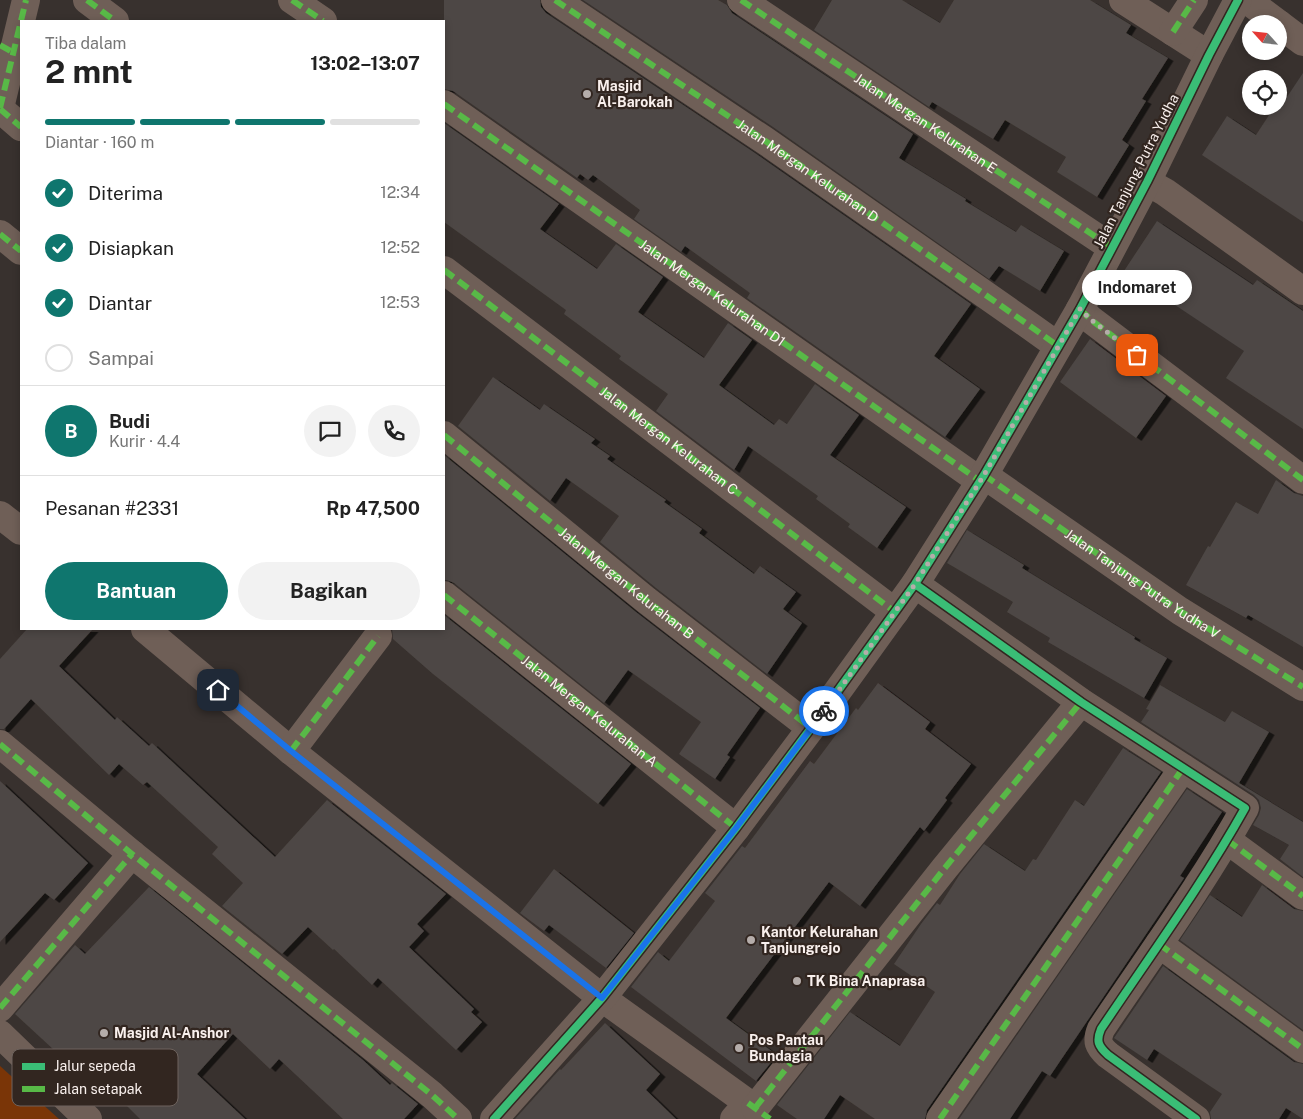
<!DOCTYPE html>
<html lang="id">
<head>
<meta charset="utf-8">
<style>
	:root { --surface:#fff; --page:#f2f2f2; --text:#222; --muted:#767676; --line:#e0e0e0; --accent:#0f766e }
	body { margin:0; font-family:"Public Sans",sans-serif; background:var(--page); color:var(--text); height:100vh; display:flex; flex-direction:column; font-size:19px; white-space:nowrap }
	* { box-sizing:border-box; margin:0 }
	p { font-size:16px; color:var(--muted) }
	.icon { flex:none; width:28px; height:28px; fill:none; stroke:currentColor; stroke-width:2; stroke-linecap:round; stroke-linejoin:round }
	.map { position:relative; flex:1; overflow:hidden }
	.drawer { position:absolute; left:20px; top:20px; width:425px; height:610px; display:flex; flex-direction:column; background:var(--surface); border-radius:0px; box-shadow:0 2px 8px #0003 }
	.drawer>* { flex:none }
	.needle { width:32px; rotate:297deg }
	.buttons { position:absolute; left:1242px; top:15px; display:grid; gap:10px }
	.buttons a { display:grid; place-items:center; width:45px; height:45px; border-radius:50%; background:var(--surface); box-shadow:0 2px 8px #0003; font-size:25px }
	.pin { position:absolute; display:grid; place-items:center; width:42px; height:42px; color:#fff; margin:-21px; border-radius:10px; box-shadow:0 2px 8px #0006 }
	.courier { position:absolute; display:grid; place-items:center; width:50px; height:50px; margin:-25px; border:4px solid #1a73e8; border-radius:50%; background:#fff; color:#222; box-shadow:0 1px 6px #0007 }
	.bubble { position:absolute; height:35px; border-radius:18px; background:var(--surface); box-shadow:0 2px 8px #0003; font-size:16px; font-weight:700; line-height:35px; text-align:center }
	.overview em { font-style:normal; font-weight:700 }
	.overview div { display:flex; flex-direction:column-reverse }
	.overview { display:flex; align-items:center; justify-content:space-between; height:85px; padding:0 25px }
	h1 { font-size:32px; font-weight:700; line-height:38px }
	.bar { display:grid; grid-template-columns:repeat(4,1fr); gap:8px 5px; align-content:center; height:60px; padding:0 25px }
	.bar i { height:6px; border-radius:4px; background:var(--line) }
	.bar .selected { background:var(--accent) }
	.bar p { grid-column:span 4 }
	.line { display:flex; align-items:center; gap:12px; padding:0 25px; border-top:1px solid var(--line) }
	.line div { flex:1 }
	.round { display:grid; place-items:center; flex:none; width:52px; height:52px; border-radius:26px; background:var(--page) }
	ol { padding:0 25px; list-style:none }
	li { display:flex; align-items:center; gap:15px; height:55px }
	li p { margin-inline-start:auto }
	li .icon { padding:5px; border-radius:50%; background:var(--accent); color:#fff; stroke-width:4 }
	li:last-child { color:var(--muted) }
	li i { width:28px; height:28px; border:2px solid var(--line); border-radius:50% }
	.action { display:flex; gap:10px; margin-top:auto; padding:10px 25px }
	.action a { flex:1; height:58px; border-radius:30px; background:var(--accent); color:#fff; font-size:20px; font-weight:700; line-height:58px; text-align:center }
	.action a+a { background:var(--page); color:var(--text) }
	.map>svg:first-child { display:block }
	.green { fill:#7a3507 }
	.building { fill:#4d4744; filter:url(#shadow) }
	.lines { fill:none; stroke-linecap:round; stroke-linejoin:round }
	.minor { stroke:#6f5f57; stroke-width:28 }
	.quiet { stroke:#58b947; stroke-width:6; stroke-dasharray:12 6; stroke-linecap:butt }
	.cycleway-casing { stroke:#322620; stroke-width:11 }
	.cycleway { stroke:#3abd76; stroke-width:8 }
	.done { stroke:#b5adaa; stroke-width:5; stroke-dasharray:0 9 }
	.route { stroke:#1a73e8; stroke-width:6 }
	.poi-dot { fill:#b5adaa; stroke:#322620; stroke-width:2 }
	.labels { text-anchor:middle; stroke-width:4.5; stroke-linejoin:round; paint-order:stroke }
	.poi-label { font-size:14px; font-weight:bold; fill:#f9f0ed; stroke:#322620; text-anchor:start }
	.street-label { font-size:14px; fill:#f9f0ed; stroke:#322620 }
	.key { fill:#322620; stroke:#6e635e; stroke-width:1 }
	.key-label { font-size:14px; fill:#f9f0ed }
</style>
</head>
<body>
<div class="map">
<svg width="1303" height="1119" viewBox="0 0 1303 1119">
	<defs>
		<filter id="shadow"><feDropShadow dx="5.5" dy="3" stdDeviation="0" flood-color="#0009"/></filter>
	</defs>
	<rect width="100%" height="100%" fill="#38312e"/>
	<path class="green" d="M0 1066 59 1119H0Z"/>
	<path class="building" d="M444 0H540L541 7 546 13 755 153 971 304 934 356 980 389 945 437 747 298 750 293 685 246 681 252 634 219 640 210 593 175 588 180 580 174 577 178 453 91 444 89Z
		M583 0H718L727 5 732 13 913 134 899 158 966 199 965 201 1016 232 1021 225 1064 251 1040 291 999 266 989 279 773 127Z
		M832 0H902L940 23 954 0H1090L1131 25 1126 33 1168 58 1142 99 1146 101 1122 140 1129 145 1097 197 1057 172 1066 157 1005 120 993 139 932 102 929 107 814 30Z
		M1303 73V222L1202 155 1227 116 1256 135 1275 106H1281Z
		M444 123 559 204 540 229 597 269 616 244 663 277 638 312 704 358 728 323 752 340 719 385 774 425 779 419 787 424 815 384 859 415 830 455 906 507 877 548 848 527 850 524 816 499 818 496 748 446 734 470 656 411 668 394 619 359 621 356 564 314 566 310 444 222Z
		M1157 221 1253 285 1257 280 1303 311V429L1226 378 1244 351 1124 271Z
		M1090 339 1166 396 1136 438 1060 382Z
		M493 377 540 410 544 404 595 439 591 443 610 456 607 459 666 500 664 502 702 529 699 533 754 574 760 566 796 592 783 609 802 623 767 674 656 588 600 542 619 516 566 478 550 501 458 426Z
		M444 455 636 612 760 708 727 755 730 757 715 779 679 754 701 722 628 670 604 703 454 583 447 580H444Z
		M1276 480 1294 493 1303 496V647L1248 615 1246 618 1186 585 1208 546 1210 547 1236 502 1258 514Z
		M967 530 1024 565 1022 568 1135 637 1134 639 1167 658 1144 698 1048 642 1050 638 1007 612 1013 602 947 563Z
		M444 615 631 764 598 804 433 674 393 639 392 629H444Z
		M27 629H93L59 666 115 720 117 717 149 746 152 743 275 857 327 800 446 894 417 924 424 931 409 947 474 1009 471 1012 482 1022 456 1050 378 978 372 985 334 949 333 950 308 927 282 954 222 906 243 883 212 854 218 847 147 782 143 785 119 764 109 775 31 699 4 729H0V659Z
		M878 683 930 722 925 729 971 764 945 798 947 800 924 831 920 827 860 906 829 882 726 1018 777 1055 756 1081 631 987 658 952 669 961 715 901 705 893 713 883 742 846 745 848 810 761 814 764 856 708 858 710Z
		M1160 685 1225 722 1232 711 1269 732 1239 783 1303 822V877L1280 859 1289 845 1253 825 1259 815 1261 808 1259 800 1254 795 1141 722 1149 710 1146 709Z
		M1123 748 1161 772 927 1110 925 1119H875L840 1095 824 1119H797L777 1105 850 1012 900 1046 935 992 894 964 921 924 937 903 940 905 960 874 984 844 1025 871 1033 859 1036 860 1075 800 1084 806Z
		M0 781 88 863 54 900 45 893 0 942Z
		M1187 789 1222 812 1180 876 1184 878 1180 884 1050 1076 1042 1071 1010 1119H959Z
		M554 869 634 933 606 968 549 925 544 931 520 913Z
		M1262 885 1294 909 1303 911V1030L1180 940 1210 895 1242 917Z
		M149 887 363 1060 390 1085 392 1083 418 1104 404 1119H343L279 1059 270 1069 233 1034 197 1074 245 1119H140L111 1090 105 1097 15 1014 75 945 85 954Z
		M1163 966 1294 1062 1303 1064V1119L1286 1108 1279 1119H1211L1210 1112 1222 1094 1154 1049 1147 1060 1114 1038Z
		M605 1023 660 1074 646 1090 676 1119H515L560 1069 561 1070Z"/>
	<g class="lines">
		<g class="minor">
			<path d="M87 0 115 21"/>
			<path d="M292 0 323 21"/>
			<path d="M555 0 764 140 1030 326 1058 346"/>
			<path id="s1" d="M741 0 1111 247"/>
			<path d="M1123 0 1209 55"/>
			<path d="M1247 0 1279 24"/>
			<path d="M1279 24 1303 42"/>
			<path d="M1173 32 1194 0"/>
			<path id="s2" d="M444 104 980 481"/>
			<path d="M0 108 26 0"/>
			<path d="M0 109 21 127"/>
			<path d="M1147 182 1165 192 1303 291"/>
			<path d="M0 234 21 251"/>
			<path d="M444 270 895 612"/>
			<path d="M1080 309 1090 319 1303 480"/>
			<path id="s3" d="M444 435 646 600 811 728"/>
			<path d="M984 475 1180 611 1303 687"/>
			<path d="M0 515 21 531"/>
			<path d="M915 584 1081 702 1245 808C1202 885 1150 956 1101 1029 1096 1041 1098 1046 1108 1055L1196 1119"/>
			<path id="s4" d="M444 595 736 828"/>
			<path d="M145 629 291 751 602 998 748 1103 734 1119"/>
			<path d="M0 744 132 854 432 1095 458 1119"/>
			<path d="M291 751 378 636"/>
			<path d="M1227 840 1303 896"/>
			<path d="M1159 944 1303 1049"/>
			<path d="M0 1008 132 854"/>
			<path d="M0 1034 88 1119"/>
			<path d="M755 1108 944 869 1081 702"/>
			<path d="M494 1119 602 998 736 828 811 728 915 584 984 475 1080 309 1147 182 1209 55 1238 0"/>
			<path d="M940 1119 1047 965 1183 768"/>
		</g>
		<g class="quiet">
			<path d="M87 0 115 21"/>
			<path d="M292 0 323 21"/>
			<path id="s5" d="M555 0 764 140 1030 326 1058 346"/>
			<path d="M741 0 1111 247"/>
			<path d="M1173 32 1194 0"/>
			<path d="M0 45 14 53"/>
			<path d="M444 104 980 481"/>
			<path d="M0 108 26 0"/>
			<path d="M0 109 21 127"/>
			<path d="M0 234 21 251"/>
			<path id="s6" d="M444 270 895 612"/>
			<path d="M1080 309 1090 319 1303 480"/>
			<path d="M444 435 646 600 811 728"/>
			<path id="s7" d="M984 475 1180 611 1303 687"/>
			<path d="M444 595 736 828"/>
			<path d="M0 744 132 854 432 1095 458 1119"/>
			<path d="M291 751 378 636"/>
			<path d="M1227 840 1303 896"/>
			<path d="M1159 944 1303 1049"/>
			<path d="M0 1008 132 854"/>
			<path d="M748 1103 770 1119"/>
			<path d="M755 1108 944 869 1081 702"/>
			<path d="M940 1119 1047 965 1183 768"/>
		</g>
		<defs>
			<path id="cycleway" d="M915 584 1081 702 1245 808C1202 885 1150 956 1101 1029 1096 1041 1098 1046 1108 1055L1196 1119
				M494 1119 602 998 736 828 811 728 915 584 984 475 1080 309 1147 182 1209 55 1238 0"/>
		</defs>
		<use href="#cycleway" class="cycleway-casing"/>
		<use href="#cycleway" class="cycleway"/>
	</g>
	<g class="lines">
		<path class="done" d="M824 711 915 584 984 475 1080 309 1090 319 1137 355"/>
		<path class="route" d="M218 690 291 751 602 998 736 828 824 711"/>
	</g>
	<g class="poi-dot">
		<circle cx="587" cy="94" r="5"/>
		<circle cx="751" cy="940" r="5"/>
		<circle cx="797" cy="981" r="5"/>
		<circle cx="104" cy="1033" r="5"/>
		<circle cx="739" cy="1048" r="5"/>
	</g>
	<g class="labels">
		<g class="poi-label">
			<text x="597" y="91">Masjid<tspan x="597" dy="16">Al-Barokah</tspan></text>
			<text x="761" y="937">Kantor Kelurahan<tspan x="761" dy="16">Tanjungrejo</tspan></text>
			<text x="807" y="986">TK Bina Anaprasa</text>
			<text x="114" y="1038">Masjid Al-Anshor</text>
			<text x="749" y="1045">Pos Pantau<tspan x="749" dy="16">Bundagia</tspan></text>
		</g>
		<g class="street-label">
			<text dy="5" stroke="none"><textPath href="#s1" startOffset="222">Jalan Mergan Kelurahan E</textPath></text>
			<text dy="5" stroke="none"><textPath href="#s5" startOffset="305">Jalan Mergan Kelurahan D</textPath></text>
			<text transform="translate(1136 171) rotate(-63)" y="5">Jalan Tanjung Putra Yudha</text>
			<text dy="5" stroke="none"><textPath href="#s2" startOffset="328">Jalan Mergan Kelurahan D1</textPath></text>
			<text dy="5" stroke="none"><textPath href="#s6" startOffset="282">Jalan Mergan Kelurahan C</textPath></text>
			<text dy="5" stroke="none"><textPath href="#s3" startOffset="235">Jalan Mergan Kelurahan B</textPath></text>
			<text dy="5" stroke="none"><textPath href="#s7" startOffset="192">Jalan Tanjung Putra Yudha V</textPath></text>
			<text dy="5" stroke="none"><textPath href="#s4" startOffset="186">Jalan Mergan Kelurahan A</textPath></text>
		</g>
	</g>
	<rect x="12" y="1049" width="166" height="57" rx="8" class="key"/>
	<rect x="22" y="1063" width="23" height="7" fill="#3abd76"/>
	<rect x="22" y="1086" width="23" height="6" fill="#58b947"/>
	<g class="key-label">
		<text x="54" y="1071">Jalur sepeda</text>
		<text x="54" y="1094">Jalan setapak</text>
	</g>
</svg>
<div class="buttons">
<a><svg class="needle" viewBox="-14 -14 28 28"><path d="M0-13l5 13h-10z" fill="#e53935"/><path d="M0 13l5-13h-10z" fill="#767676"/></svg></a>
<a><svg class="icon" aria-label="locate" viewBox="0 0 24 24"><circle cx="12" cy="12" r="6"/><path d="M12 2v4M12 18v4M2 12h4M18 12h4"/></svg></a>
</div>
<div class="pin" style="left:1137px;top:355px;background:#ea580c"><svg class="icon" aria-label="bag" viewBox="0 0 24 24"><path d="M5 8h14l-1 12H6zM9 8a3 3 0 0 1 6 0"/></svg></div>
<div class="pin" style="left:218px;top:690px;background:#1f2937"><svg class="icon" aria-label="home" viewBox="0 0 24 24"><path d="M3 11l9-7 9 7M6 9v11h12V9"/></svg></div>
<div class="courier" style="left:824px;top:711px"><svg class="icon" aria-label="bike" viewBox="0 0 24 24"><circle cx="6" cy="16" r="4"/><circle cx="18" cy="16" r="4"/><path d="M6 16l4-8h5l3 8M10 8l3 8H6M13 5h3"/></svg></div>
<div class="bubble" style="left:1082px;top:270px;width:110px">Indomaret</div>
<section class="drawer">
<div class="overview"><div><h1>2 mnt</h1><p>Tiba dalam</p></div><em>13:02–13:07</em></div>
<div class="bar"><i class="selected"></i><i class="selected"></i><i class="selected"></i><i></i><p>Diantar · 160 m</p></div>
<ol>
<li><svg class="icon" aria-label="check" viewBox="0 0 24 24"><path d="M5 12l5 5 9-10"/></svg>Diterima<p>12:34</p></li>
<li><svg class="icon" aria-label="check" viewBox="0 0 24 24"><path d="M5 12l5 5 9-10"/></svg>Disiapkan<p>12:52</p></li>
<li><svg class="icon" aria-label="check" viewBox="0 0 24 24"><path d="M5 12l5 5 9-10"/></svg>Diantar<p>12:53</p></li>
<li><i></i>Sampai</li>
</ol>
<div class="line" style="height:90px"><b class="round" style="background:var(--accent);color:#fff">B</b><div><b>Budi</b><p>Kurir · 4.4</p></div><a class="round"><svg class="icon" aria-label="chat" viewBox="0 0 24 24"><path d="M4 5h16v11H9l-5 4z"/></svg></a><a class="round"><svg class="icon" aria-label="phone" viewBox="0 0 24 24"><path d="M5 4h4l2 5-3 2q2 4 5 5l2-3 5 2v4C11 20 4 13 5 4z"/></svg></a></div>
<div class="line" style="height:65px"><div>Pesanan #2331</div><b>Rp 47,500</b></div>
<div class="action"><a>Bantuan</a><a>Bagikan</a></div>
</section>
</div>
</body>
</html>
